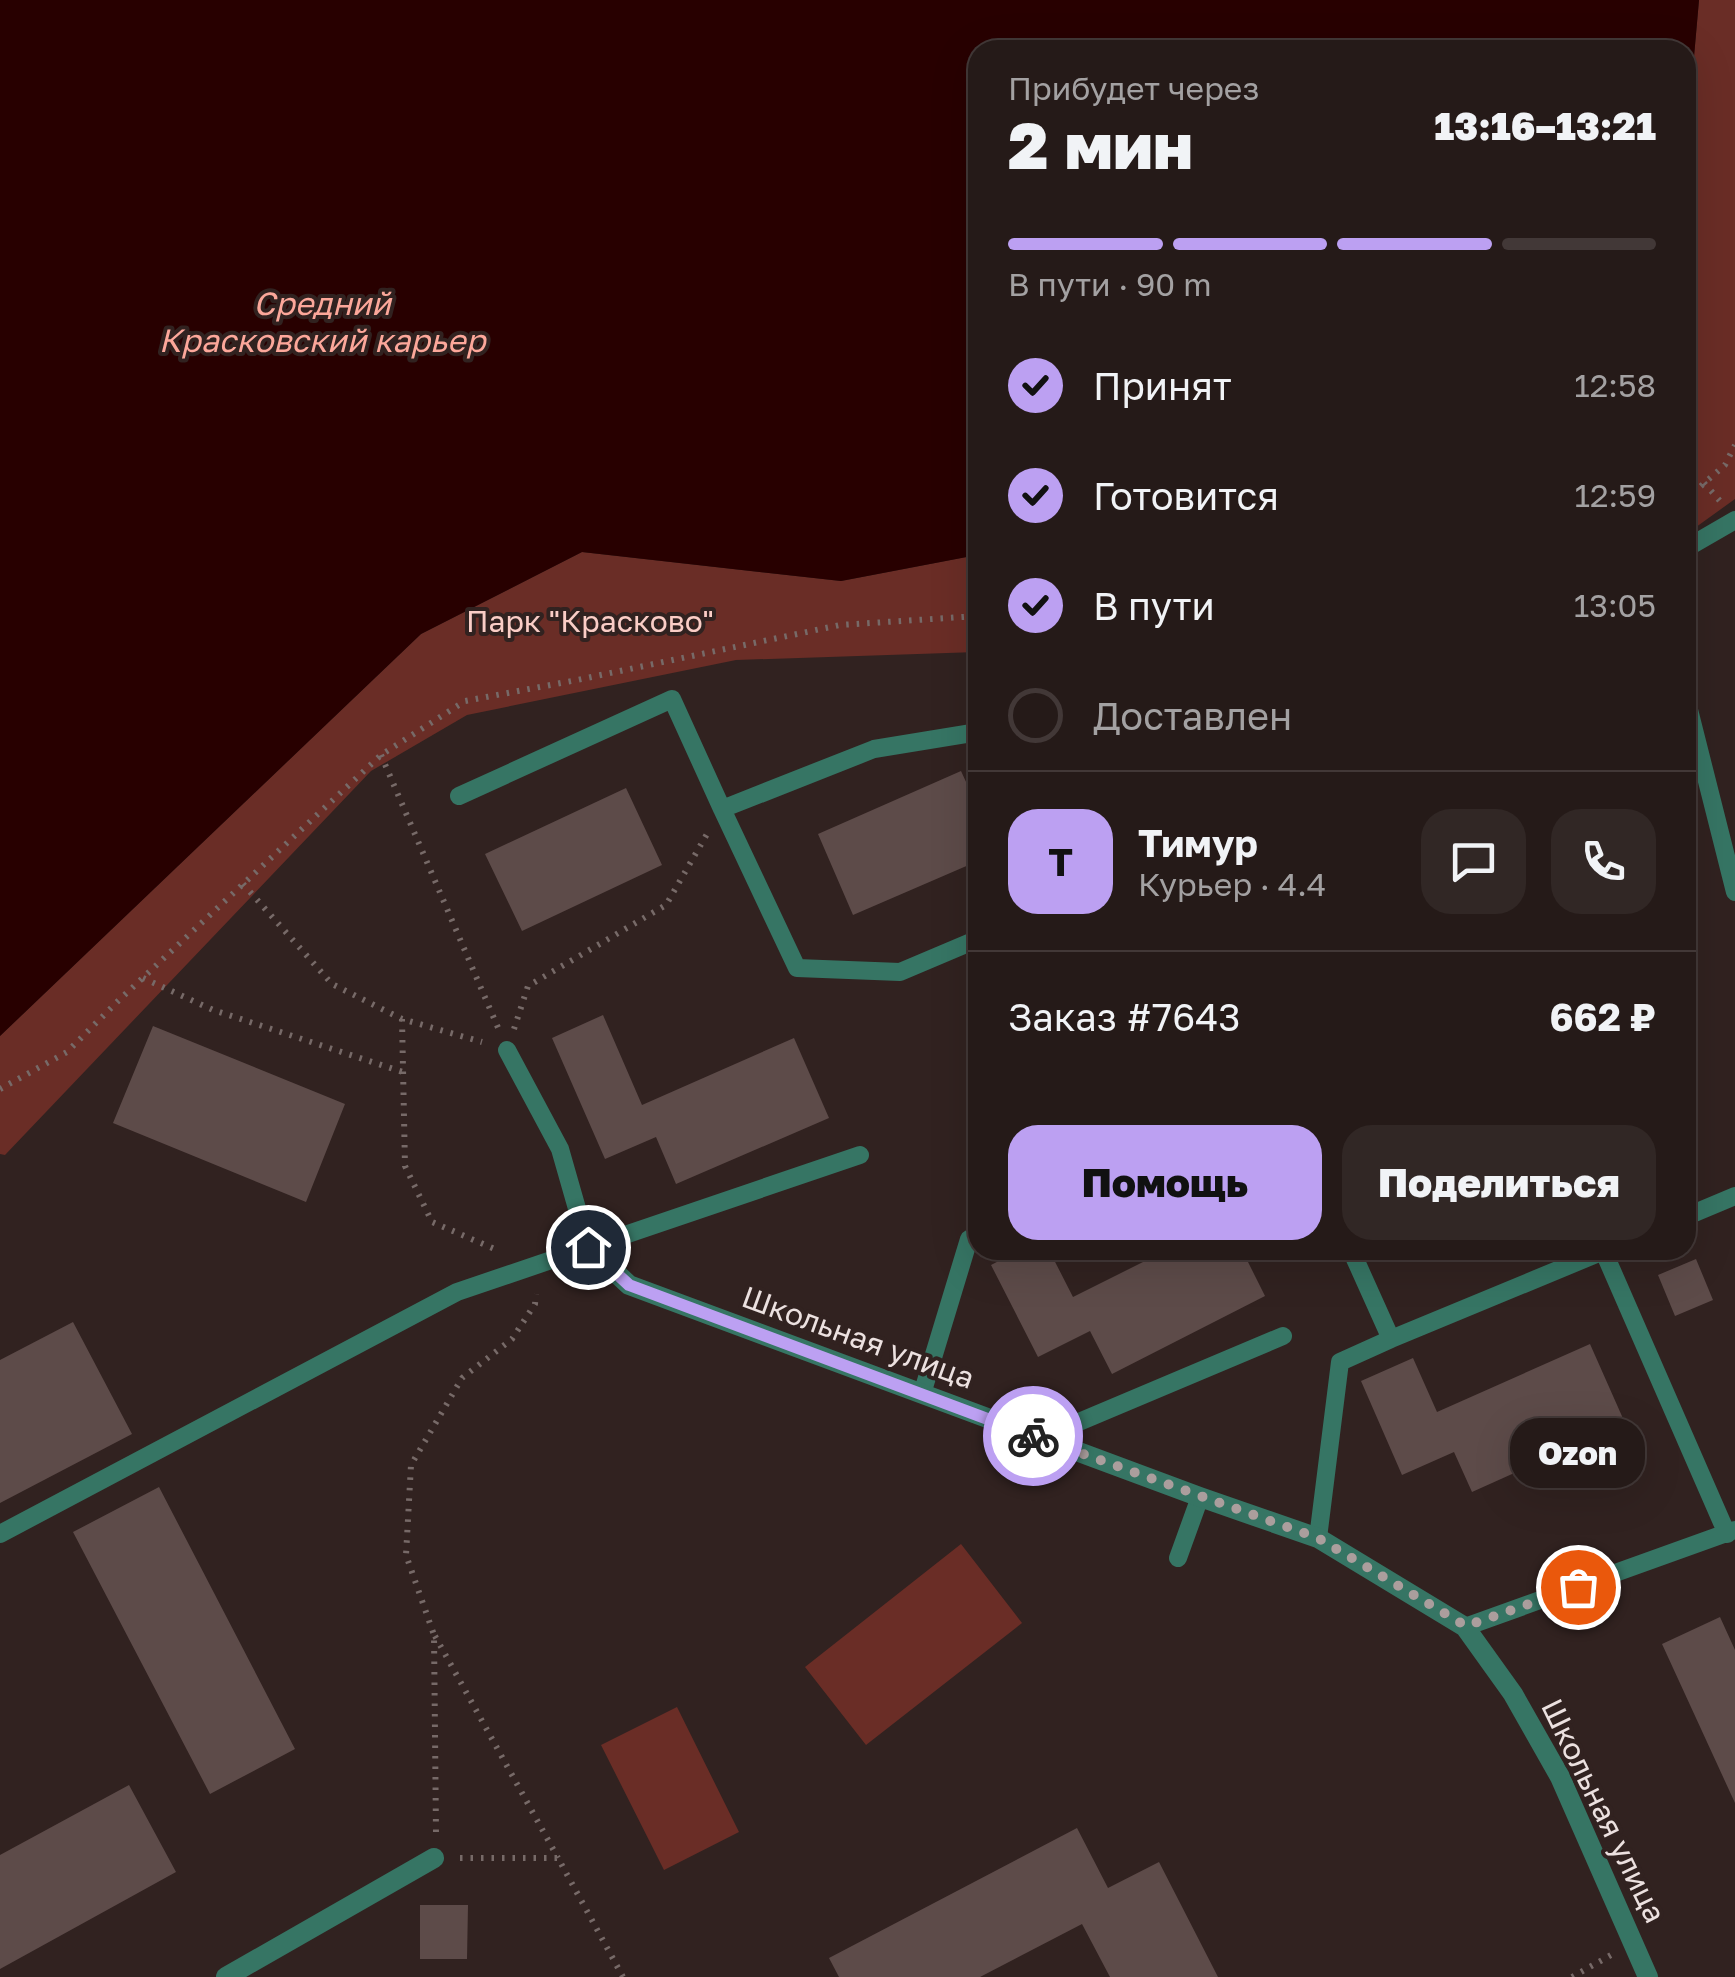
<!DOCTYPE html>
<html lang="ru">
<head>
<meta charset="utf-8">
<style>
	:root { --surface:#251a18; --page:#312725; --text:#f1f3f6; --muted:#a3a1a2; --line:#423837; --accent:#bca0f2 }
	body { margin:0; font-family:"Golos Text",sans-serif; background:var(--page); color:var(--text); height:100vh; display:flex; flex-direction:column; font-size:38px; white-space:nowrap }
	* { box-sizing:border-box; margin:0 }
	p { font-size:32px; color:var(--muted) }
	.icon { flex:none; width:55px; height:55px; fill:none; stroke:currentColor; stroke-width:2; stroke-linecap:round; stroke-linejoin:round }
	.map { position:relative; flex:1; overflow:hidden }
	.panel { position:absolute; left:968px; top:40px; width:728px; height:1220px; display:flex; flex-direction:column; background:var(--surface); border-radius:30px; box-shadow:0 10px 40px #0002,0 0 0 2px var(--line) }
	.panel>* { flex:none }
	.pin { position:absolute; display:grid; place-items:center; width:85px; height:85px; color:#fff; margin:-42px; border:5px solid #fff; border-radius:50%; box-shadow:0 2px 10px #0007 }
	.courier { position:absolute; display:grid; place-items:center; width:100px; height:100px; margin:-50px; border:8px solid #bca0f2; border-radius:50%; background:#fff; color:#222; box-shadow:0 2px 12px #0007 }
	.bubble { position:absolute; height:70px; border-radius:30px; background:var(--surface); box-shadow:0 10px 40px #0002,0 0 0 2px var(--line); font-size:32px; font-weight:800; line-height:70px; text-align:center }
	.overview em { font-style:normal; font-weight:800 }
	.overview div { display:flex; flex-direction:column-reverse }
	.overview { display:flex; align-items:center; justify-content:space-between; height:170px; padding:0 40px }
	h1 { font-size:65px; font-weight:800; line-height:75px }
	.bar { display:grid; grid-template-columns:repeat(4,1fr); gap:15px 10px; align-content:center; height:120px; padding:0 40px }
	.bar i { height:12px; border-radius:8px; background:var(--line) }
	.bar .selected { background:var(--accent) }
	.bar p { grid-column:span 4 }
	.line { display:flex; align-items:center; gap:25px; padding:0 40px; border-top:2px solid var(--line) }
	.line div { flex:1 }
	.round { display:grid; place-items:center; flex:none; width:105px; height:105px; border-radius:30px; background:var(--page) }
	ol { padding:0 40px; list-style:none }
	li { display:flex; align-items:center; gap:30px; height:110px }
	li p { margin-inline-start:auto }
	li .icon { padding:10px; border-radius:50%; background:var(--accent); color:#111; stroke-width:4 }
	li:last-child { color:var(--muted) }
	li i { width:55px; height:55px; border:5px solid var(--line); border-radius:50% }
	.cta { display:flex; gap:20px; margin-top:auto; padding:20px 40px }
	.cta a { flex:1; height:115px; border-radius:30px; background:var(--accent); color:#111; font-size:40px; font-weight:800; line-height:115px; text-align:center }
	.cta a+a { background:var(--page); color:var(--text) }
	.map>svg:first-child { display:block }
	.green { fill:#6a2d26 }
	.water { fill:#280000 }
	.building { fill:#5d4b49 }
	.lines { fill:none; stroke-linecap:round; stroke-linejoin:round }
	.path { stroke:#776a68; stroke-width:6; stroke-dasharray:2.5 8; stroke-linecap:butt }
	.lane { stroke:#367564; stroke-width:18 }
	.street { stroke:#367564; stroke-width:20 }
	.done { stroke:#ab9e9d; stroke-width:10; stroke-dasharray:0 18 }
	.route { stroke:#bca0f2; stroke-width:12 }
	.labels { text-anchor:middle; stroke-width:8; stroke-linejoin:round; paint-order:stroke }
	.park-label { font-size:30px; fill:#facdc6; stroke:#312220 }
	.street-label { font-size:30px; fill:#ece1e0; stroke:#312220 }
	.water-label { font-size:32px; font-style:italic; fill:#fca79a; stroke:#312220 }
</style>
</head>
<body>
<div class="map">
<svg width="1735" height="1977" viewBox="0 0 1735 1977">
	<rect width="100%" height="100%" fill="#312220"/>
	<path class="green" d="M1699 0H1735V499L1685 535V158Z
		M582 552 841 581 977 555V652L736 660 467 715 371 771 5 1155 0 1154V1036L421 634Z
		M961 1544 1022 1623 866 1745 805 1667Z
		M677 1707 739 1832 664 1870 601 1745Z"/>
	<path class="water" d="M0 0H1699L1685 158V50H978L977 555 841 581 582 552 421 634 0 1036Z"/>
	<path class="building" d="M961 771 978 808V861L853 915 818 834Z
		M626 788 662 865 522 931 485 854Z
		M603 1015 642 1105 794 1038 829 1118 676 1184 656 1137 605 1159 552 1038Z
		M153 1026 345 1104 306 1202 113 1123Z
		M1020 1250H1049L1073 1297 1167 1250H1242L1265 1296 1112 1374 1090 1331 1038 1357 991 1265Z
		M1696 1259 1713 1300 1675 1316 1658 1275Z
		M73 1322 132 1434 0 1503V1360Z
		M1590 1344 1625 1423 1472 1492 1454 1452 1402 1475 1361 1381 1413 1358 1437 1412Z
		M159 1487 295 1749 210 1794 73 1532Z
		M1720 1617 1735 1650V1803L1662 1644Z
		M129 1785 176 1872 0 1969V1855Z
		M1077 1828 1108 1888 1159 1862 1218 1977H1110L1082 1924 980 1977H839L829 1958Z
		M420 1905H468L467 1959H420Z"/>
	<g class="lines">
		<path class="path" d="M1704 483 1720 501
			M1685 500 1725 465 1735 445
			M381 755 499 1030
			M243 884 332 984 402 1019 482 1042
			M143 978 213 1010 403 1072
			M402 1019 405 1166 432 1222 497 1250
			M514 1029 528 986 666 905 707 834
			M0 1089 67 1052 117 1002 381 755 465 701 577 680 840 625 978 616
			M435 1636 558 1858
			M436 1832 434 1635 406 1555 411 1465 462 1378 512 1339 535 1304 536 1294
			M460 1858H558L623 1977
			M1572 1977 1611 1955"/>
		<path class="lane" d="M1685 549 1735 520
			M1685 694 1735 892
			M459 796 672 699 722 809 874 749 978 732
			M722 809 797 968 900 972 978 939
			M507 1050 560 1149 588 1247
			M1685 1217 1735 1196
			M1351 1250 1391 1339
			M1603 1250 1727 1534
			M922 1394 969 1239 978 1235
			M1041 1438 1283 1336
			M0 1534 457 1292 860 1155
			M1318 1538 1340 1362 1391 1339 1606 1250
			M1178 1558 1200 1497
			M1465 1627 1735 1530"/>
		<path class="street" d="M588 1247 629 1285 1200 1497 1318 1538 1465 1627 1513 1694 1560 1777 1648 1977
			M226 1977 434 1858"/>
	</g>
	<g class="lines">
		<path class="done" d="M1033 1436 1318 1538 1466 1626 1578 1587"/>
		<path class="route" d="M588 1247 629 1285 1033 1436"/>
	</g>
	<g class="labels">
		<g class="park-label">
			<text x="590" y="632">Парк "Красково"</text>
		</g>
		<g class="street-label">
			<text transform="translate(858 1338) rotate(20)" y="10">Школьная улица</text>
			<text transform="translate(1603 1811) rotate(64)" y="10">Школьная улица</text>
		</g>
		<g class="water-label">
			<text x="322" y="315">Средний<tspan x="322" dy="37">Красковский карьер</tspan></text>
		</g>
	</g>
</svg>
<div class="pin" style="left:1578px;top:1587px;background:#ea580c"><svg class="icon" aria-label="bag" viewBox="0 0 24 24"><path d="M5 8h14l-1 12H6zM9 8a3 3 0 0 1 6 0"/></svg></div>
<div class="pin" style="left:588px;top:1247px;background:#1f2937"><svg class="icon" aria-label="home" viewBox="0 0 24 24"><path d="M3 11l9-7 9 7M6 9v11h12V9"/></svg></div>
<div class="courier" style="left:1033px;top:1436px"><svg class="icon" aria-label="bike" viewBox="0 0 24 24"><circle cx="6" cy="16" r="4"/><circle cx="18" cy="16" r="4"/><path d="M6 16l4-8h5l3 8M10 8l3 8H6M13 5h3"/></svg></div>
<div class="bubble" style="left:1510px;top:1418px;width:135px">Ozon</div>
<section class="panel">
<div class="overview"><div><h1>2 мин</h1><p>Прибудет через</p></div><em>13:16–13:21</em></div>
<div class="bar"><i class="selected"></i><i class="selected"></i><i class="selected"></i><i></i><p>В пути · 90 m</p></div>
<ol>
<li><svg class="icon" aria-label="check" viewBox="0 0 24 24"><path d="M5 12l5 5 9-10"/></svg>Принят<p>12:58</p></li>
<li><svg class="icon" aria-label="check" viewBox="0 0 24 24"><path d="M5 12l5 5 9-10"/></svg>Готовится<p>12:59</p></li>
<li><svg class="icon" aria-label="check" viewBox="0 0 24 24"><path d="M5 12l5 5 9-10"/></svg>В пути<p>13:05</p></li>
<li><i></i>Доставлен</li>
</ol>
<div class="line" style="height:180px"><b class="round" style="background:var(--accent);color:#111">Т</b><div><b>Тимур</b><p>Курьер · 4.4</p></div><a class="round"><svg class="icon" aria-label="chat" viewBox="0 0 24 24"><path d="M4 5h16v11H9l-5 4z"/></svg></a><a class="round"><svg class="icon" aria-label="phone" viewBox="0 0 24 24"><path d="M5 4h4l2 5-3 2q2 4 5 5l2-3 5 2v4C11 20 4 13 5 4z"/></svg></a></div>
<div class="line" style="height:130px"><div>Заказ #7643</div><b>662 ₽</b></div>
<div class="cta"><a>Помощь</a><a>Поделиться</a></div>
</section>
</div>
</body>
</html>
